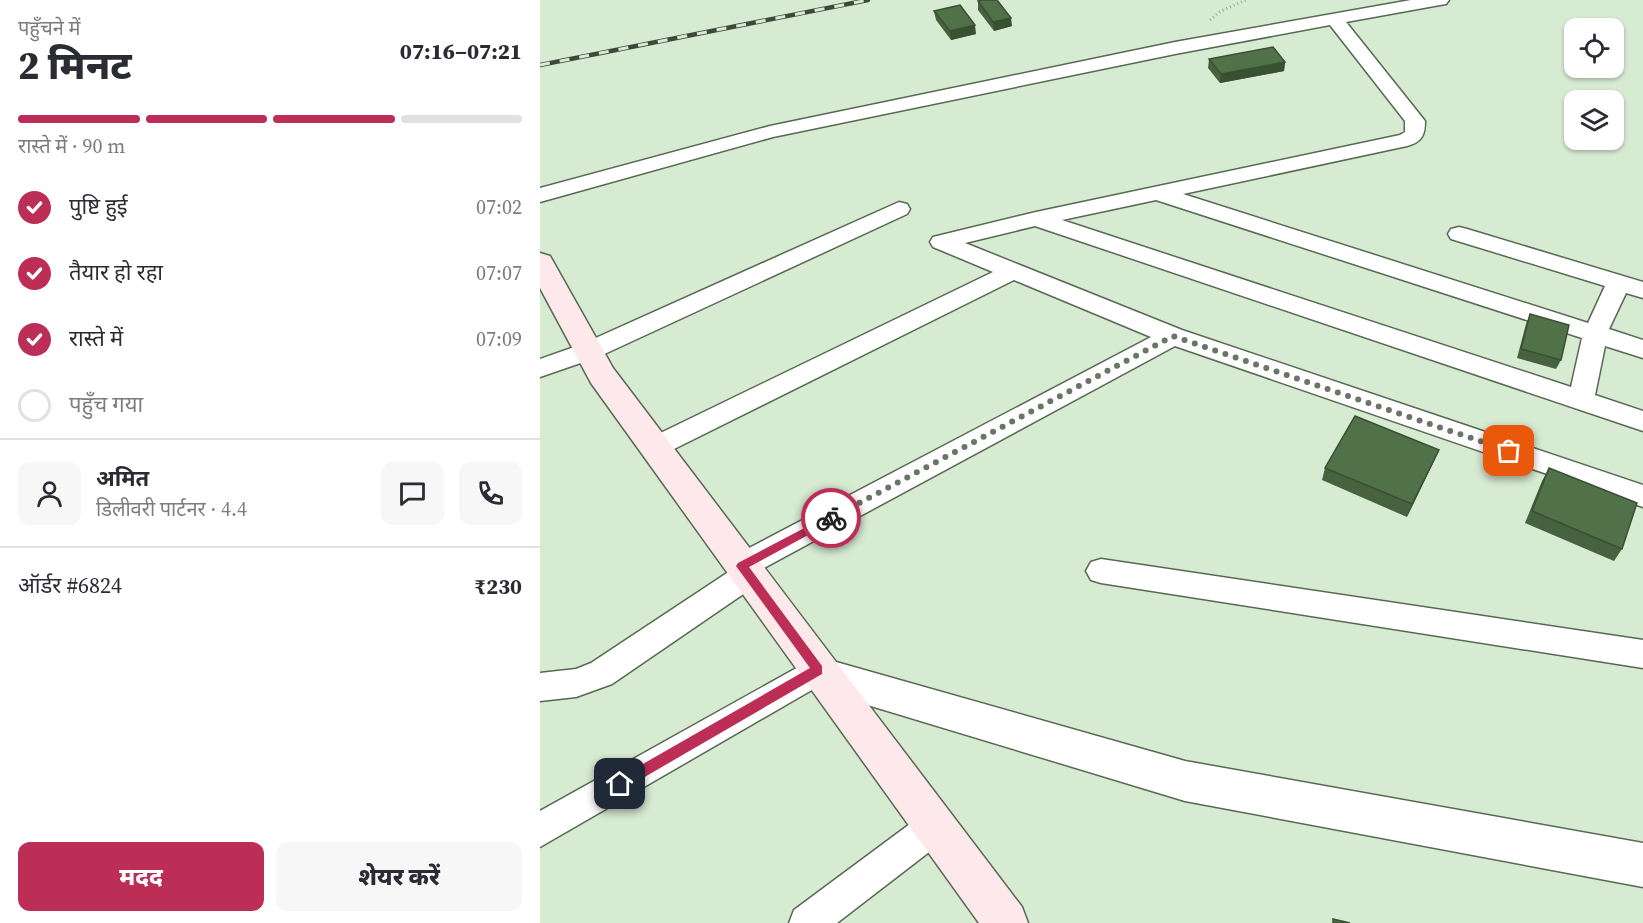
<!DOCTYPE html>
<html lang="hi">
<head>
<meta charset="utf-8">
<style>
	:root { --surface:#fff; --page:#f7f7f7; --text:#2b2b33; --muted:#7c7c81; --line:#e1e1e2; --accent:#bd2e57 }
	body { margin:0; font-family:"Source Serif 4","Noto Sans Devanagari",serif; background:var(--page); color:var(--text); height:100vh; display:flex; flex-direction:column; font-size:22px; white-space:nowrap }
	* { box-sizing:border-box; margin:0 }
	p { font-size:20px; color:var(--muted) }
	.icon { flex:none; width:33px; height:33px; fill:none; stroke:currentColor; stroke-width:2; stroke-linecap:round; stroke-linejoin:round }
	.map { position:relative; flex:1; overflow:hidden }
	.panel { display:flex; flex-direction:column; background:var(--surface); width:540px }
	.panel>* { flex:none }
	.buttons { position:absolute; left:1024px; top:18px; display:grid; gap:12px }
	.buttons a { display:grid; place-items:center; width:60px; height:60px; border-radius:12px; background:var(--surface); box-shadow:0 2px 4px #0004; font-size:30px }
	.pin { position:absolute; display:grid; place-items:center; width:51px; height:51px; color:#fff; margin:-26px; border-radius:12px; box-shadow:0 3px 9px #0006 }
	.courier { position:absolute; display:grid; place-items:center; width:60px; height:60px; margin:-30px; border:4px solid #bd2e57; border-radius:50%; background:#fff; color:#222; box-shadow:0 2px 8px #0007 }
	.headline em { font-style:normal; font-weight:800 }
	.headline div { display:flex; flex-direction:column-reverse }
	.headline { display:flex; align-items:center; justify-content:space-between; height:102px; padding:0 18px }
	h1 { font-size:39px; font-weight:800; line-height:45px }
	.bar { display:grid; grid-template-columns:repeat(4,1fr); gap:9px 6px; align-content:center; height:72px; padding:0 18px }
	.bar i { height:8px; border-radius:4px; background:var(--line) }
	.bar .selected { background:var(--accent) }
	.bar p { grid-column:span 4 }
	.line { display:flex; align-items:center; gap:15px; padding:0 18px; border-top:2px solid var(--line) }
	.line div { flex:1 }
	.round { display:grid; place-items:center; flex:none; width:63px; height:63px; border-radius:12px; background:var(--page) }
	ol { padding:0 18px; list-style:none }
	li { display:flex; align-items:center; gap:18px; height:66px }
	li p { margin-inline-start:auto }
	li .icon { padding:6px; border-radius:50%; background:var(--accent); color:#fff; stroke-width:4 }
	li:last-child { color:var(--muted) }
	li i { width:33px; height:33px; border:3px solid var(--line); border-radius:50% }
	.action { display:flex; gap:12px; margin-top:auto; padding:12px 18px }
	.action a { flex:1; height:69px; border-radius:12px; background:var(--accent); color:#fff; font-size:24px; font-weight:800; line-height:69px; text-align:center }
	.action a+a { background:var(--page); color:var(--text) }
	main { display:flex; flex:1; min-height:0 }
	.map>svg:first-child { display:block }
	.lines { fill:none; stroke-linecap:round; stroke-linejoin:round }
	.minor-casing { stroke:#576853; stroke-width:3 }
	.tertiary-casing { stroke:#576853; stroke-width:3 }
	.secondary-casing { stroke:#576853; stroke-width:3 }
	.path { stroke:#9baa97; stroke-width:3; stroke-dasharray:1 3; stroke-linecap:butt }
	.minor { fill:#fff; fill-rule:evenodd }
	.tertiary { fill:#fff; fill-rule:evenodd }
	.secondary { fill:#fde8eb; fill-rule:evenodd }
	.rail-casing { stroke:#3f483d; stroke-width:4.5 }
	.rail { stroke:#d7ead2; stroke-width:3; stroke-dasharray:10; stroke-linecap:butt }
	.wall { fill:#46623f }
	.shaded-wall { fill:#395033 }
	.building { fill:#517249; stroke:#395033; stroke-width:1.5 }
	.route { fill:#bd2e57 }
	.done { stroke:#697566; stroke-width:6; stroke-dasharray:0 10.8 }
</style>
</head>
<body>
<main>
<section class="panel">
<div class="headline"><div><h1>2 मिनट</h1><p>पहुँचने में</p></div><em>07:16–07:21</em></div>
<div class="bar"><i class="selected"></i><i class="selected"></i><i class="selected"></i><i></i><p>रास्ते में · 90 m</p></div>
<ol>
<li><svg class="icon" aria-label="check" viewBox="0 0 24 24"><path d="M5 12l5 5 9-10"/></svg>पुष्टि हुई<p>07:02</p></li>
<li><svg class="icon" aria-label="check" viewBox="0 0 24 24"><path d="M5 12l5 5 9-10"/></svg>तैयार हो रहा<p>07:07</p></li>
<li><svg class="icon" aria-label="check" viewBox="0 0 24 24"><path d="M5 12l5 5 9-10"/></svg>रास्ते में<p>07:09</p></li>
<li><i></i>पहुँच गया</li>
</ol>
<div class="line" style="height:108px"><a class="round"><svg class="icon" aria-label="person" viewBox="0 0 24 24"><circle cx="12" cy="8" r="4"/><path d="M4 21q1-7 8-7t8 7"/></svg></a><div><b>अमित</b><p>डिलीवरी पार्टनर · 4.4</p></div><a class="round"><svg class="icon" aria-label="chat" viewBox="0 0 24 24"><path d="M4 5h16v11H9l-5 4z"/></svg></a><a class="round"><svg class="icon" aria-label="phone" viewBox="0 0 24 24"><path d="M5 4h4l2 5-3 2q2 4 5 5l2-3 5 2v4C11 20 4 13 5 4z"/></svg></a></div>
<div class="line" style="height:78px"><div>ऑर्डर #6824</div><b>₹230</b></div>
<div class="action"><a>मदद</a><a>शेयर करें</a></div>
</section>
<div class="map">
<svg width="1103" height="923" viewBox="0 0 1103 923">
	<rect width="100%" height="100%" fill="#d7ead2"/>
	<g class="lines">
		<defs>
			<path id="minor" d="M871 0H909L906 4 900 5 806 22 885 121C885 135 882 142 867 146L643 194 1048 323 1065 286 911 239 908 234 911 229 919 227 927 229 1103 282V298L1086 293 1069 329 1103 340V358L1065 346 1055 395 1103 411V431L495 226 425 243 642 330 1103 485V507L635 346 220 570 223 575 218 584 72 684 36 697 0 701V673L36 669 51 663 190 571 187 566 192 557 611 337 474 280 124 454 115 457 106 454 102 447 106 440 453 272 393 247 390 242 393 237 496 212 860 135 865 132V121L790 25 635 54 233 137 0 202V188L230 126 635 42ZM616 200 1042 338 1031 387 522 220Z
				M359 202 367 204 370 209 367 214 58 357 0 377V359L40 345Z
				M561 559 1103 640V668L561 583 551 580 546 571 551 562Z
				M278 656 289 660 294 670 289 680 0 847V811Z
				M394 810 406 815 411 827 406 839 297 923H249L254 910 382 815Z"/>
			<path id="tertiary" d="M282 658 645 761 1103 843V887L645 801 268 687 263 675 268 663Z"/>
			<path id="secondary" d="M0 253 10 256 73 368 482 907 488 923H439L51 383 0 288Z"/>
		</defs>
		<use href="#minor" class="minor-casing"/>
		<use href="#tertiary" class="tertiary-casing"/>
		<use href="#secondary" class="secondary-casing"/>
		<path class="path" d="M670 20 681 11 706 0"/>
		<use href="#minor" class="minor"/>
		<use href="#tertiary" class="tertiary"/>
		<use href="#secondary" class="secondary"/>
		<defs>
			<path id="rail" d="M0 65 328 0"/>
		</defs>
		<use href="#rail" class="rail-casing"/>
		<use href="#rail" class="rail"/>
	</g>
	<path class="wall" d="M438 1 472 26 454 31 438 10Z
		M394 11 436 34 411 40 396 20Z
		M669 59 745 62 744 71 680 83 668 68Z
		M990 314 1021 360 1016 369 977 358 986 324Z
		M899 450 893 463 867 517 782 480 785 468Z
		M1009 468 1082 549 1074 561 985 523 1002 481Z"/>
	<path class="shaded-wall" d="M471 18 472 26 454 31 453 22Z
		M435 25 436 34 411 40 410 31Z
		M745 62 744 71 680 83 681 74Z
		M899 450 893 463 867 517 872 504Z"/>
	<path class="building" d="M443 0H457L471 18 453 22 438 1Z
		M420 5 435 25 410 31 394 11Z
		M733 47 745 62 681 74 669 59Z
		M990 314 1029 325 1021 360 981 349Z
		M815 416 899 450 872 504 785 468Z
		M1009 468 1097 503 1082 549 992 511Z
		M793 919 810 923H793Z"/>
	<path class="route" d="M291 514 294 515V521L209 567 282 666V674L84 789H75V780L270 668 196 566 198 563Z"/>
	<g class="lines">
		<path class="done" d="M291 518 633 336 969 451"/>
	</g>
</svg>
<div class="buttons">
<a><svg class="icon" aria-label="locate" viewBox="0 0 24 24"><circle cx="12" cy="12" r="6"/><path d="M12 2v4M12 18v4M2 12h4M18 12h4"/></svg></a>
<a><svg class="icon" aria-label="layers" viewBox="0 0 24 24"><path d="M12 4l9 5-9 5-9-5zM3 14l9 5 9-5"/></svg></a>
</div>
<div class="pin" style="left:969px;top:451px;background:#ea580c"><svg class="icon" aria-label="bag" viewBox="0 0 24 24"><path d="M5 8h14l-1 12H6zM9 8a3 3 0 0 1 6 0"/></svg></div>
<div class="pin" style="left:80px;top:784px;background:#1f2937"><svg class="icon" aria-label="home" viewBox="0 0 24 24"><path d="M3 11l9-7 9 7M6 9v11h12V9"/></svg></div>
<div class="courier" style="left:291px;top:518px"><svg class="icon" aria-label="bike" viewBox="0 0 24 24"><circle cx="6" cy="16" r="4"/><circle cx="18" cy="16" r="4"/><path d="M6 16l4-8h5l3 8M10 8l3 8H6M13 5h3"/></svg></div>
</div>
</main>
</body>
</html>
